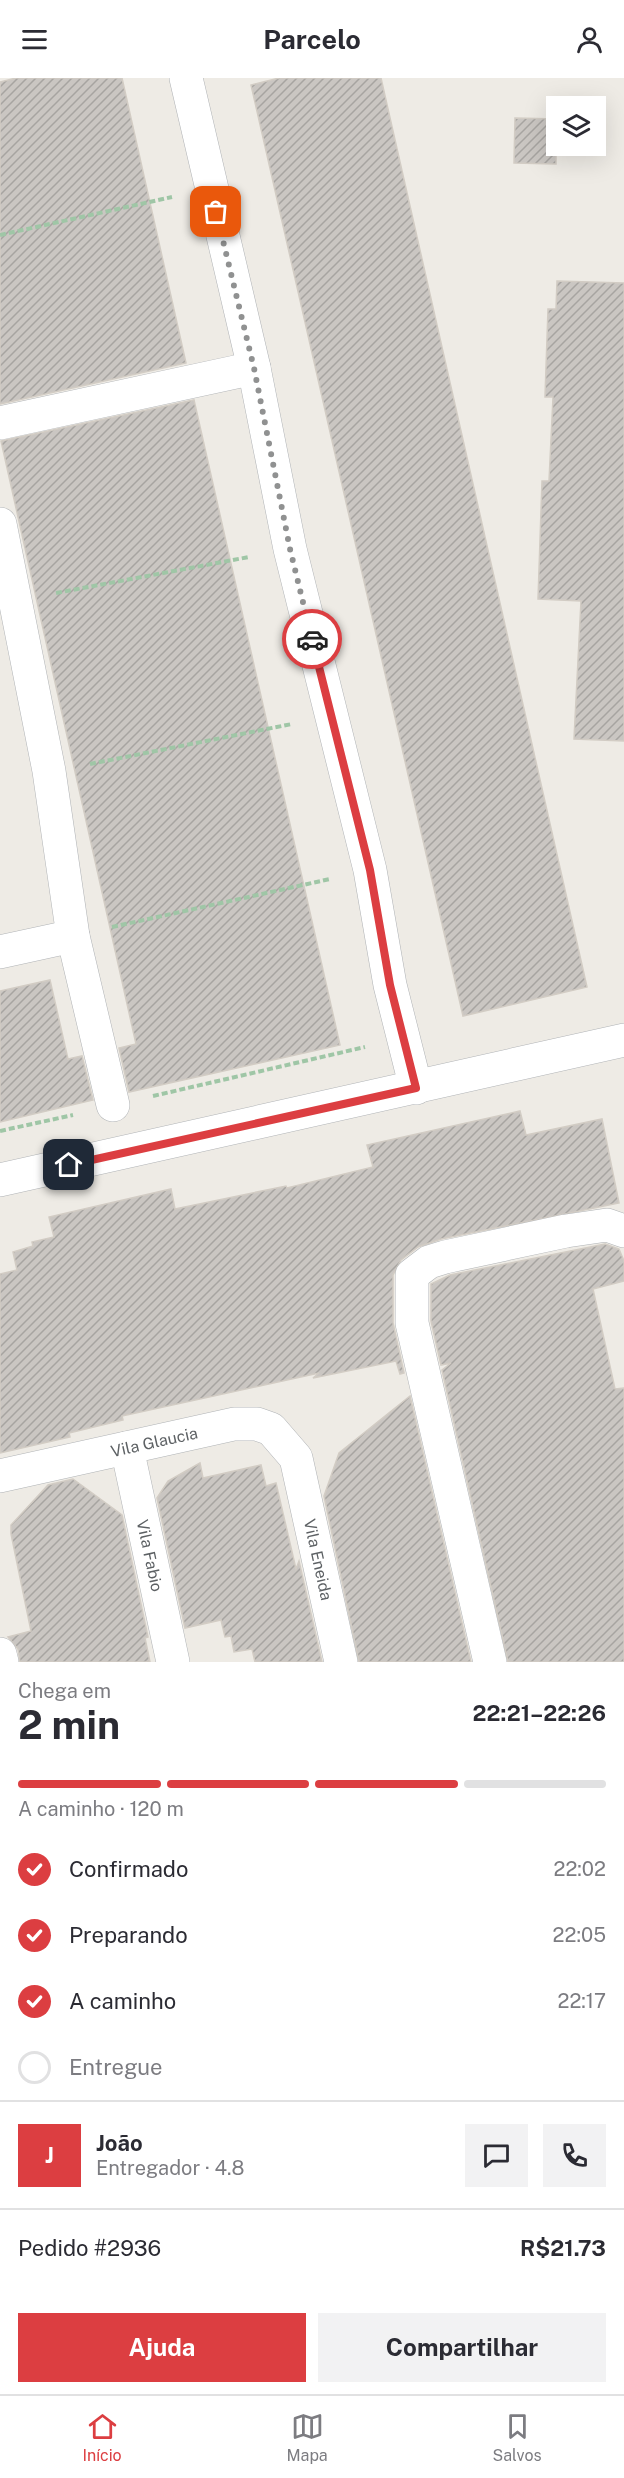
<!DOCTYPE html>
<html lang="pt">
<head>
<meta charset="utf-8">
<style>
	:root { --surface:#fff; --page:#f2f2f3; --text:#2b2b33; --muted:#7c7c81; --line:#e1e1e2; --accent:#dc3e41 }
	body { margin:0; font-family:"Public Sans",sans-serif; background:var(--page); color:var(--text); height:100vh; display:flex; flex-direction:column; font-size:22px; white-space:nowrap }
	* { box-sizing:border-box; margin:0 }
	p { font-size:20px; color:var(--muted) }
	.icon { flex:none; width:33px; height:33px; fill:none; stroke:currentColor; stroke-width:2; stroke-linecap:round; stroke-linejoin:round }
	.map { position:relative; height:1584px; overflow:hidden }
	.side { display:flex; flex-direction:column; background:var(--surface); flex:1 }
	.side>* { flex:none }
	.buttons { position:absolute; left:546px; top:18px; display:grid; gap:12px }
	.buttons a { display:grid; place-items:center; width:60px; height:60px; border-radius:0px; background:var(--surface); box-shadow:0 6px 24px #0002; font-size:30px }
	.pin { position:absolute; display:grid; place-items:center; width:51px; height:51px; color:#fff; margin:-26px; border-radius:12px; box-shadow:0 3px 9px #0006 }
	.courier { position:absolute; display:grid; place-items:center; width:60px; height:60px; margin:-30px; border:4px solid #dc3e41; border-radius:50%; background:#fff; color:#222; box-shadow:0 2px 8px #0007 }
	.overview em { font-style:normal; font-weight:700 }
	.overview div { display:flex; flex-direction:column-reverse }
	.overview { display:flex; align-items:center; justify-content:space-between; height:102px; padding:0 18px }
	h1 { font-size:39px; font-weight:700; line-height:45px }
	.bar { display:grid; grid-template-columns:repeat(4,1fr); gap:9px 6px; align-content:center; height:72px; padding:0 18px }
	.bar i { height:8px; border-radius:4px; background:var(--line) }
	.bar .current { background:var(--accent) }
	.bar p { grid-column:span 4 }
	.line { display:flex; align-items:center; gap:15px; padding:0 18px; border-top:2px solid var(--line) }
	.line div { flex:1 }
	.round { display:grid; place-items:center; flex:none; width:63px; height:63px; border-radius:0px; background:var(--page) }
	ol { padding:0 18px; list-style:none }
	li { display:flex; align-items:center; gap:18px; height:66px }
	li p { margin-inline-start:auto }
	li .icon { padding:6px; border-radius:50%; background:var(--accent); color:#fff; stroke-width:4 }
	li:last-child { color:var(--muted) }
	li i { width:33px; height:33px; border:3px solid var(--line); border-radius:50% }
	.action { display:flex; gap:12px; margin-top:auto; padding:12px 18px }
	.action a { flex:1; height:69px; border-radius:0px; background:var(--accent); color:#fff; font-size:24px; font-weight:700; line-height:69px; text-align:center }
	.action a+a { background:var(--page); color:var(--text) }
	header { display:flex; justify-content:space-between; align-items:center; height:78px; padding:0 18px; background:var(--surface); font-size:27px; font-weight:700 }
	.tabs { display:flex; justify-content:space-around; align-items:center; height:84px; border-top:2px solid var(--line); background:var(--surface); font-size:16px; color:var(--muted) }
	.tabs a { display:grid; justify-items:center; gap:3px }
	.tabs .current { color:var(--accent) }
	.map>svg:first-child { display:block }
	.building { fill:url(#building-hatch); stroke:#d2ccc4; stroke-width:1.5 }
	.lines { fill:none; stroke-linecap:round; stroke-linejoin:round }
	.minor-casing { stroke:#b0b3b6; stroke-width:34 }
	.path { stroke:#9fc6a6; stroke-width:4; stroke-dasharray:6 3; stroke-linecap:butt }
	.minor { stroke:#fff; stroke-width:33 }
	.done { stroke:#909191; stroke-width:6; stroke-dasharray:0 10.8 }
	.route { stroke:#dc3e41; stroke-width:8 }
	.labels { text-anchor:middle; stroke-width:4.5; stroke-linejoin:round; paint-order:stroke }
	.street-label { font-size:16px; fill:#5d6164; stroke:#fff }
</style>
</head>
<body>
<header><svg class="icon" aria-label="menu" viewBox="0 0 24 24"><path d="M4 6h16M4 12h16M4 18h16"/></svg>Parcelo<svg class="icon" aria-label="person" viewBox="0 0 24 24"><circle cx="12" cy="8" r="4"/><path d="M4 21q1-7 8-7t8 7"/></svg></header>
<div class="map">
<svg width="624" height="1584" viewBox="0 0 624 1584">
	<defs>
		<pattern id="building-hatch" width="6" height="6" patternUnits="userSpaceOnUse" patternTransform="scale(1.5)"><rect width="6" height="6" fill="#cac6c2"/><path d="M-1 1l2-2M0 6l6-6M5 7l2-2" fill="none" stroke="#a7a4a1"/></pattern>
	</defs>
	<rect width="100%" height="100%" fill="#eeebe5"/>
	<path class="building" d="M16 0H122L186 285 0 326V4Z
		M279 0H381L587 909 463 938 251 7Z
		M515 40 556 41V86L514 85Z
		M557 203 624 205V663L574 661 581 523 538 521 542 403H549L553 319H545L548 231H556Z
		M194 322 340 967 129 1014 119 970 136 966 1 363Z
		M50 902 68 981 82 978 93 1022 0 1044V913Z
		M520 1033 526 1057 602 1041 619 1125 441 1161 418 1169 401 1182 393 1197V1245L404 1295 400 1296 396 1283 313 1300 319 1295 122 1338 123 1342 69 1355 70 1359 0 1375V1196L17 1192 13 1174 33 1168 32 1164 54 1159 49 1139 171 1111 175 1131 286 1108 287 1110 373 1089 367 1067Z
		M605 1166 619 1171 624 1183V1203L593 1211 615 1311 624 1310V1584H508L442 1292 451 1285 441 1287 431 1243V1206L450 1197Z
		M410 1318 471 1584H359L324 1418 339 1375Z
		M200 1385 203 1400 261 1387 266 1408 276 1405 296 1491 299 1483 322 1584H255L252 1571 234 1574 231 1558 225 1559 221 1542 185 1550 157 1420 168 1403Z
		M73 1401 122 1437 148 1559 145 1560 150 1584H20L18 1571 8 1559 31 1553 11 1456V1447L48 1407Z"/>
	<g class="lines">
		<defs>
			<g id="minor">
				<path d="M186 0 254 290 290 471 370 792 390 907 416 1010"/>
				<path d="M0 345 254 290"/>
				<path d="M0 446 49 693 73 858 113 1027"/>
				<path d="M0 874 73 858"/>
				<path d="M0 1102 624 962"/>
				<path id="s1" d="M127 1370 173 1584"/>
				<path id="s2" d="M0 1398 234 1346H257L271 1351 296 1380 341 1584"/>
				<path d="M0 1576 2 1584"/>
				<path d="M490 1584 412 1245V1197L429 1184 445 1179 566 1153 607 1147 624 1153"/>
			</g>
		</defs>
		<use href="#minor" class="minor-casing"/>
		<path class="path" d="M0 157 172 119
			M56 515 249 479
			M90 686 292 646
			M112 849 330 801
			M153 1018 365 969
			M0 1053 73 1037"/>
		<use href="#minor" class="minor"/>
	</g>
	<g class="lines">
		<path class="done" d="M216 134 254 290 290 471 312 561"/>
		<path class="route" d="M69 1087 416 1010 390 907 370 792 312 561"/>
	</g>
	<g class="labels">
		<g class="street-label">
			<text dy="6" stroke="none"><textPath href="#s2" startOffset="158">Vila Glaucia</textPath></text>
			<text dy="6" stroke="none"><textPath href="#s1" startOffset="110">Vila Fabio</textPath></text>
			<text dy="6" stroke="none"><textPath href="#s2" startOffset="420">Vila Eneida</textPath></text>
		</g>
	</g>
</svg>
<div class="buttons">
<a><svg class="icon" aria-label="layers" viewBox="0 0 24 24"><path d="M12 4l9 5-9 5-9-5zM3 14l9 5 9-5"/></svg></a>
</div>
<div class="pin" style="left:216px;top:134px;background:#ea580c"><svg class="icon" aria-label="bag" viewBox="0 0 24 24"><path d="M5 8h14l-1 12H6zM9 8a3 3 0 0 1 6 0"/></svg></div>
<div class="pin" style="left:69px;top:1087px;background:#1f2937"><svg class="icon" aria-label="home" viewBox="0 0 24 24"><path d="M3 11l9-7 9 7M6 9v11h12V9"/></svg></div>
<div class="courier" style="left:312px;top:561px"><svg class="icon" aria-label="car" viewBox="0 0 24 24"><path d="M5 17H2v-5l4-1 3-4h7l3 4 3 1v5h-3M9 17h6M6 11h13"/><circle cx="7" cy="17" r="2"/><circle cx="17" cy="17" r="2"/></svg></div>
</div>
<section class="side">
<div class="overview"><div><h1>2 min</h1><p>Chega em</p></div><em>22:21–22:26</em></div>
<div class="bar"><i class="current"></i><i class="current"></i><i class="current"></i><i></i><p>A caminho · 120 m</p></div>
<ol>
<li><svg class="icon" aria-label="check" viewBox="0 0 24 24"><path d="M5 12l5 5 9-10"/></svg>Confirmado<p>22:02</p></li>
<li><svg class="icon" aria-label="check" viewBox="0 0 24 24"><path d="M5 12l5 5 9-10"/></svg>Preparando<p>22:05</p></li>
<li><svg class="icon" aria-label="check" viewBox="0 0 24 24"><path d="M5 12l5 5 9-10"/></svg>A caminho<p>22:17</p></li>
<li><i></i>Entregue</li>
</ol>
<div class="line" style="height:108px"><b class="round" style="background:var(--accent);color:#fff">J</b><div><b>João</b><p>Entregador · 4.8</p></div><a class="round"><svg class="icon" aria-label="chat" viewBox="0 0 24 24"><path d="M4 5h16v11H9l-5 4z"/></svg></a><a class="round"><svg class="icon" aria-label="phone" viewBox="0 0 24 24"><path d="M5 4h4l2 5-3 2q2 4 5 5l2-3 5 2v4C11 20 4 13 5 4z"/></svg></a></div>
<div class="line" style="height:78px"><div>Pedido #2936</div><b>R$21.73</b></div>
<div class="action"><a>Ajuda</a><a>Compartilhar</a></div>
</section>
<nav class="tabs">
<a class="current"><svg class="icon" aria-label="home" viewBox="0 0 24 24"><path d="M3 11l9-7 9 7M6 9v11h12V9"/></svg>Início</a>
<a><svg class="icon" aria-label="map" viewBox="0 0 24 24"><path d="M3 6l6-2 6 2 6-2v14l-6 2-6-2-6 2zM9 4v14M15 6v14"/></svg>Mapa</a>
<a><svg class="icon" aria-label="saved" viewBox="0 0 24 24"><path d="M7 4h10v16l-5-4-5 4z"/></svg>Salvos</a>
</nav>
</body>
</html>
